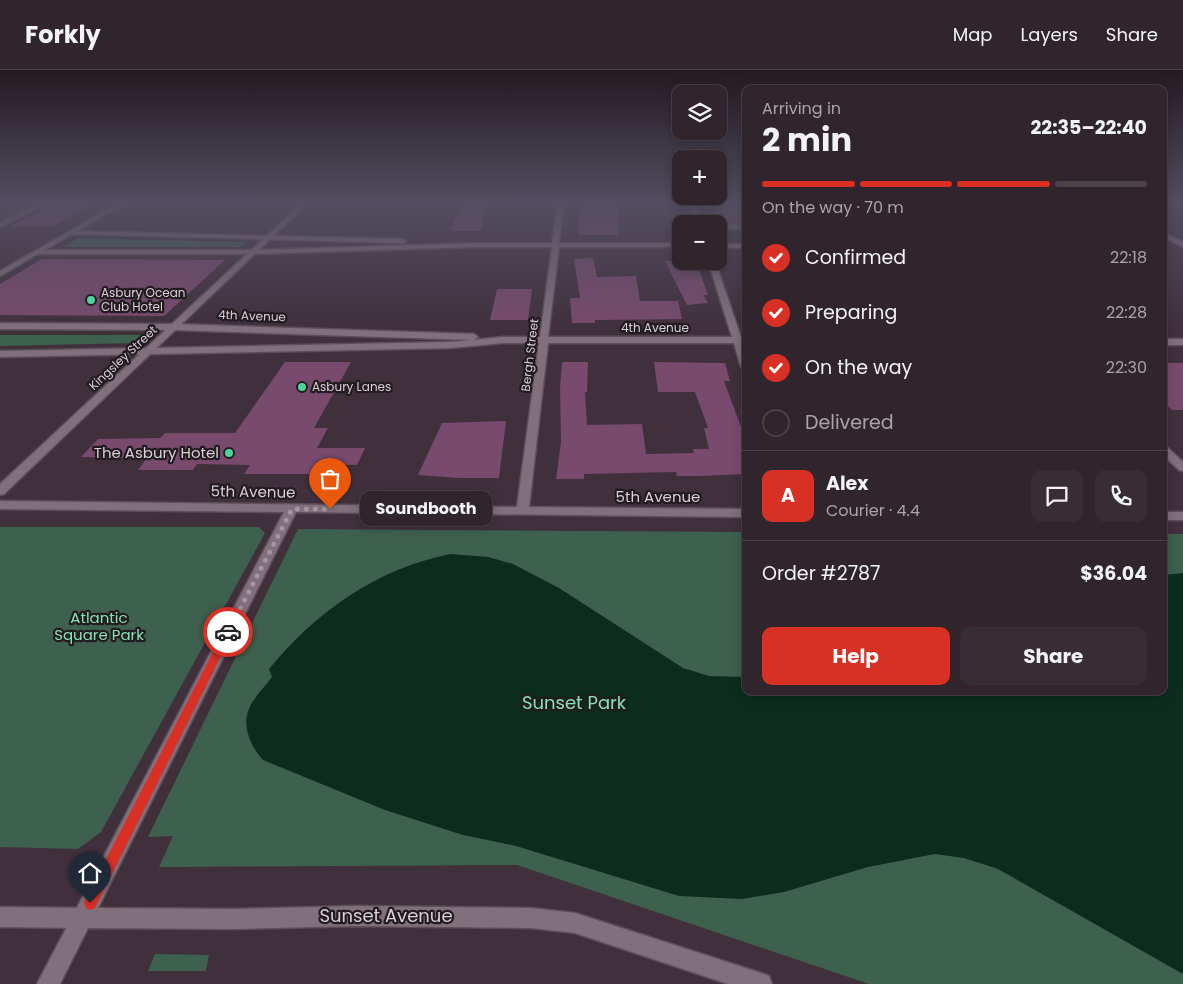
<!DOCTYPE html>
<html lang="en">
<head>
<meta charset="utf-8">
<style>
	:root { --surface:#30242d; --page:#382c35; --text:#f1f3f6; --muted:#a8a4aa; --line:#4b4149; --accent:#d93025 }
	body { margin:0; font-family:Poppins,sans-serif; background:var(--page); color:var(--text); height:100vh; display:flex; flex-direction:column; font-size:19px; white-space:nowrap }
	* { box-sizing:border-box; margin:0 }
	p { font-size:16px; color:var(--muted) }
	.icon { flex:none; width:28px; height:28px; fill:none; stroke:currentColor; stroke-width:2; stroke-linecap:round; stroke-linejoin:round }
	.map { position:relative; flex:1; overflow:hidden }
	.side { position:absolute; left:742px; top:15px; width:425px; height:610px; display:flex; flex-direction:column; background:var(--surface); border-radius:10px; box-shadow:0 2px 12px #0003,0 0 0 1px var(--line) }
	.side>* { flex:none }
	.controls { position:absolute; left:672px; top:15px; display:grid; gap:10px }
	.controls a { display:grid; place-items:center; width:55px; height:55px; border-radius:10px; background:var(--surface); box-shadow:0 2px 12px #0003,0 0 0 1px var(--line); font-size:25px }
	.pin { position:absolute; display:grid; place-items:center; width:42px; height:42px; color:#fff; margin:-51px -21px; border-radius:50% 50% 50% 0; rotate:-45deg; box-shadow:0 0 5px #0007 }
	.pin .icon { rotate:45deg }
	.courier { position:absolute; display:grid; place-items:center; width:50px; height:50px; margin:-25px; border:4px solid #d93025; border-radius:50%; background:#fff; color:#222; box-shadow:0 1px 6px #0007 }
	.bubble { position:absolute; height:35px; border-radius:10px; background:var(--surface); box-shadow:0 2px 12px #0003,0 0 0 1px var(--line); font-size:16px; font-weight:700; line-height:35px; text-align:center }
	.summary em { font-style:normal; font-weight:700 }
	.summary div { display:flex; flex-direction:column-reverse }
	.summary { display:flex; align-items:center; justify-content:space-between; height:85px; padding:0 20px }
	h1 { font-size:32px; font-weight:700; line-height:38px }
	.bar { display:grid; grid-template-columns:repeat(4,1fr); gap:8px 5px; align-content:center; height:60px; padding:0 20px }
	.bar i { height:6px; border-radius:4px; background:var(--line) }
	.bar .selected { background:var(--accent) }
	.bar p { grid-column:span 4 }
	.line { display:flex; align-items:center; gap:12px; padding:0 20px; border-top:1px solid var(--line) }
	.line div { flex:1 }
	.round { display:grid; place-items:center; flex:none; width:52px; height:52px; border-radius:10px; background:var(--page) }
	ol { padding:0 20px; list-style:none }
	li { display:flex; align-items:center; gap:15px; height:55px }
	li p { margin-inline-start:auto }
	li .icon { padding:5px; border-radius:50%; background:var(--accent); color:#fff; stroke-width:4 }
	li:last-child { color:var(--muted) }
	li i { width:28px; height:28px; border:2px solid var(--line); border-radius:50% }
	.button { display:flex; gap:10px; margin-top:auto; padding:10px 20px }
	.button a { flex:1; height:58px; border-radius:10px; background:var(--accent); color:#fff; font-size:20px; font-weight:700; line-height:58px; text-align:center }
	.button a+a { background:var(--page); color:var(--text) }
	header { display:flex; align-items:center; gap:30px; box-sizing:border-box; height:70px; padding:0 25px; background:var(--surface); border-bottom:1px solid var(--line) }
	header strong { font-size:24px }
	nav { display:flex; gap:28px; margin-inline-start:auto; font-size:18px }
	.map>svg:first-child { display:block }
	.green { fill:#3e604e }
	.water { fill:#0c2d1e }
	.building { fill:#784a6e }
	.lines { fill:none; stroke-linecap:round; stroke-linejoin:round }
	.street-casing { stroke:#5c4f59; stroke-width:3 }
	.secondary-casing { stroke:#5c4f59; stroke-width:3 }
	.street { fill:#816f7c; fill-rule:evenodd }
	.secondary { fill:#816f7c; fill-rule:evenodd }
	.route { fill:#d93025 }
	.done { stroke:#a397a0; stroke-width:5; stroke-dasharray:0 9 }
	.poi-dot { fill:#4ed399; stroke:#221b20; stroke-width:2 }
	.labels { text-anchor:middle; stroke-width:4.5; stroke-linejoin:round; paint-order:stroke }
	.far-poi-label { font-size:12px; fill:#d9cfd6; stroke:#221b20; text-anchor:start }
	.far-street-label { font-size:12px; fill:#d9cfd6; stroke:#221b20 }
	.poi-label { font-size:15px; fill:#d9cfd6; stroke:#221b20; text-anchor:end }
	.street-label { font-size:15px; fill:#d9cfd6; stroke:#221b20 }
	.park-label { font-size:15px; fill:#86e2b4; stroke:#221b20 }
	.near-park-label { font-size:18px; fill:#86e2b4; stroke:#221b20 }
	.near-street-label { font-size:18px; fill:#d9cfd6; stroke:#221b20 }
</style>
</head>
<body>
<header>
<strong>Forkly</strong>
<nav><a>Map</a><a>Layers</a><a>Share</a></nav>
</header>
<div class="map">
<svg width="1183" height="914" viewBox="0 0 1183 914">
	<rect width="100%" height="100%" fill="#40303c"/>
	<path class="green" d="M78 168 246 172 240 177H64Z
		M0 265H143L135 273 0 276Z
		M0 457H259L265 463 101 762 78 779 0 777Z
		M298 459 746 462V621H1164V464H1183V914H869L517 795 159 797 173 766 148 767Z
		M155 884 209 885 206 901H148Z"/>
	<path class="water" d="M450 484 488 487 513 494 559 518 683 598 709 606 746 607V621H1164V505L1183 503V904L998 799 964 788 935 784 868 797 784 822 742 829 679 826 516 776 463 765 385 740 263 690C252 678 241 657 249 639 253 628 265 617 272 607L269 599C316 542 376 499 450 484Z"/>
	<path class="building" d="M61 131H98L52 156H11Z
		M463 131H489L480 161H451Z
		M580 131H617L619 165H579L578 143H581Z
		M707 131H746V153L715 154Z
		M593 188 597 207 636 206 640 231H678L682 249 595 250V253H572L570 228H580L574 189Z
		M42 189 225 190 164 246 0 245V214Z
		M665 191H696L708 225H703L708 233 687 235Z
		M497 219H532L528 250H490Z
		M285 292H351L314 358H328L317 378H365L357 395H339L335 404H244L250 395 197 394 193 400H138L146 389 81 387 98 369 160 368 165 363H235Z
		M562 292H588L587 322H585L587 355 642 354 646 384 694 383 693 379H709L704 358H708L695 322H658L654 292 725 293 730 311H724L745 368H741L746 388V404L700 406H677L676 402 584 404V409H556L561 372 560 318Z
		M1164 293H1183V340H1172L1164 333Z
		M506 351 499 408H459L418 405 442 353Z"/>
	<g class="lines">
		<defs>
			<path id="street" d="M45 131H52L0 157V153Z
				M558 131H564L559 173H681V177H559L548 267H732L708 191H715L741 267H746V273H742L746 284V300L741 297 734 273H548L529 437 746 439V447L296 442 98 838 235 839 356 836 531 838 575 843 761 903 769 906 772 914H728L575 863 531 858 356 856 235 859 88 858 60 914H37L284 442 0 439V431L517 437 539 273H503L451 278 0 287V281L451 272 503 267H540L552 177H478L253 184H39L36 182 39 180H253L478 173H552Z
				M688 131H694L702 154H696Z
				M719 155H746V159H719Z
				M71 161 403 169 406 171 403 173 69 164Z
				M1164 163 1183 172V177L1164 167Z
				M719 174H746V178H719Z
				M0 253 175 254 474 264 478 267 474 270 175 260 0 259Z
				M1164 269H1183V275H1164Z
				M1164 442H1183V450H1164Z"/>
			<path id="secondary" d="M122 131H129L0 206V201Z
				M304 131H310L4 424 0 425V414Z
				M1164 377 1168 378 1183 392V401L1179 400 1164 386Z
				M0 837 83 838 90 841 93 848 90 855 83 858 0 857Z"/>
		</defs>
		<use href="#street" class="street-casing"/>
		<use href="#secondary" class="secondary-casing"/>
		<use href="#street" class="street"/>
		<use href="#secondary" class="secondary"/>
	</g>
	<linearGradient id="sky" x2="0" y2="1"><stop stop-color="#231a21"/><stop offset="0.51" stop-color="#534e61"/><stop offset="1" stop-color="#534e61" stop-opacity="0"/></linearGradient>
	<rect width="1183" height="259" fill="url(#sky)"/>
	<path class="route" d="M228 558 233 562 95 838 90 840 86 838 84 833 86 828 225 559Z"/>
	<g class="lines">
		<path class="done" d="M228 562 292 439H330"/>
	</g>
	<g class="poi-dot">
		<circle cx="91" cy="230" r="5"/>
		<circle cx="302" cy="317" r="5"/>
		<circle cx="229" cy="383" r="5"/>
	</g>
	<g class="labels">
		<g class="far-poi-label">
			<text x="101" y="227">Asbury Ocean<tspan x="101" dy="14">Club Hotel</tspan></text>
			<text x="312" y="321">Asbury Lanes</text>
		</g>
		<g class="far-street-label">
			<text transform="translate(252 246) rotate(2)" y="4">4th Avenue</text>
			<text x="655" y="262">4th Avenue</text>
			<text transform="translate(530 285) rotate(-83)" y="4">Bergh Street</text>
			<text transform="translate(123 288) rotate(-43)" y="4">Kingsley Street</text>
		</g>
		<g class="poi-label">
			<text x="219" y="388">The Asbury Hotel</text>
		</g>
		<g class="street-label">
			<text transform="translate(253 422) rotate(1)" y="5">5th Avenue</text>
			<text x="658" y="432">5th Avenue</text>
		</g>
		<g class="park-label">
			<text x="99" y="553">Atlantic<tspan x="99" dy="17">Square Park</tspan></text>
		</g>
		<g class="near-park-label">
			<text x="574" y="639">Sunset Park</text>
		</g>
		<g class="near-street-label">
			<text x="386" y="852">Sunset Avenue</text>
		</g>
	</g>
</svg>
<div class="controls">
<a><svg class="icon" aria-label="layers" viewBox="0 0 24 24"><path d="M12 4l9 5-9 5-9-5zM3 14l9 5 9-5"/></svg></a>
<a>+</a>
<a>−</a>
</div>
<div class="pin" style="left:330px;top:439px;background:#ea580c"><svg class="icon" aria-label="bag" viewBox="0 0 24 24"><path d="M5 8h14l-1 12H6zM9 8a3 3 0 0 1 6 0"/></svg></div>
<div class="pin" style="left:90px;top:833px;background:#1f2937"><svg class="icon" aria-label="home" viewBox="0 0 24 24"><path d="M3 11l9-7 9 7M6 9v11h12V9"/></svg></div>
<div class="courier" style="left:228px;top:562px"><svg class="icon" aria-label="car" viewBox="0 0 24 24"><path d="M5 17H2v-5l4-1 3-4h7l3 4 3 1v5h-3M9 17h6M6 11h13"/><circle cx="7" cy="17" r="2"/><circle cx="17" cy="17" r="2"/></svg></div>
<div class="bubble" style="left:360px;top:421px;width:132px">Soundbooth</div>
<section class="side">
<div class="summary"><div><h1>2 min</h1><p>Arriving in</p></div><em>22:35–22:40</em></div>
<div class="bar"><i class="selected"></i><i class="selected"></i><i class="selected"></i><i></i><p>On the way · 70 m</p></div>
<ol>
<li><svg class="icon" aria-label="check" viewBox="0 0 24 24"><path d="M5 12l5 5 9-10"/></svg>Confirmed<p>22:18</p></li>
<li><svg class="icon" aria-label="check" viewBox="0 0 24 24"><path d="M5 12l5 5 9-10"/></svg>Preparing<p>22:28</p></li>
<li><svg class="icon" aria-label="check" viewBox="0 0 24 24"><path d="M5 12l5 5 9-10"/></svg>On the way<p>22:30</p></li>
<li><i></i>Delivered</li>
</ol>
<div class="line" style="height:90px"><b class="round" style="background:var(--accent);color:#fff">A</b><div><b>Alex</b><p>Courier · 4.4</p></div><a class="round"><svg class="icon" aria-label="chat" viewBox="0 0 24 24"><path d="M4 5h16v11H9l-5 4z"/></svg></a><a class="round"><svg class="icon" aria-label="phone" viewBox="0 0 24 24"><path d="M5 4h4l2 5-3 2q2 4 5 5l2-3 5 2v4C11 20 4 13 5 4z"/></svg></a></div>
<div class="line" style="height:65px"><div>Order #2787</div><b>$36.04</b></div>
<div class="button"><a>Help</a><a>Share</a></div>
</section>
</div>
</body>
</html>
